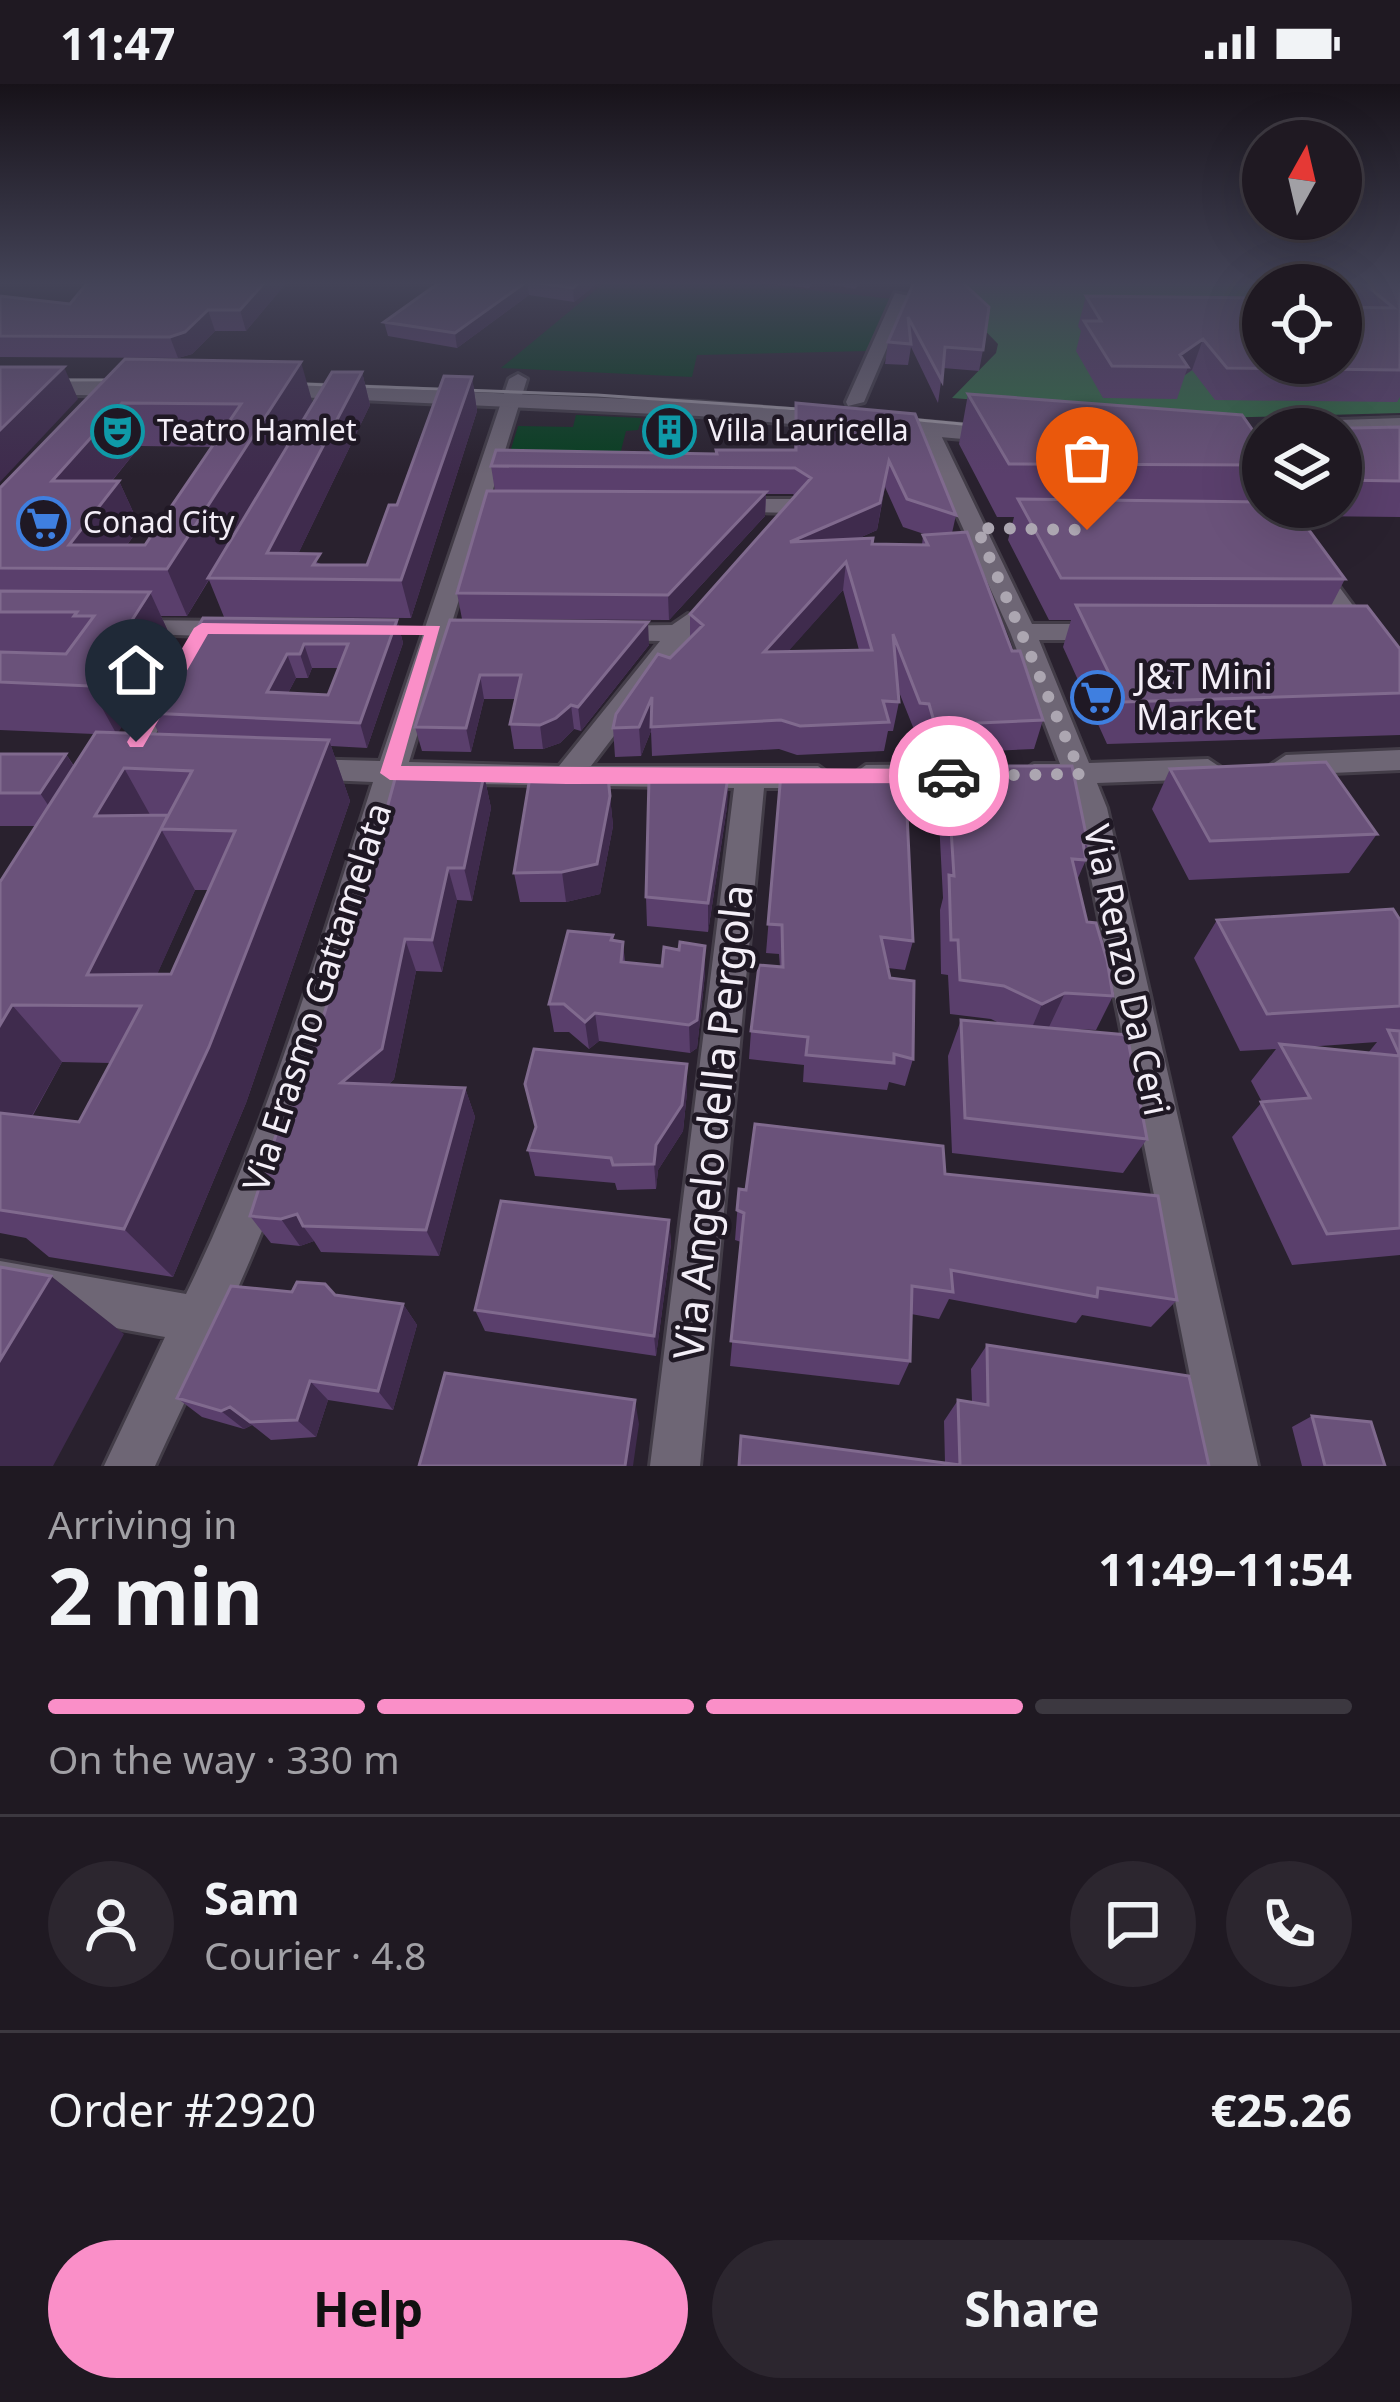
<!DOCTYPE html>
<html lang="en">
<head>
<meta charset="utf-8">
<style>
	:root { --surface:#1f1922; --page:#2c262f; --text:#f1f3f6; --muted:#a1a0a5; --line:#3c3840; --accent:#fa8fc8 }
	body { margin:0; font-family:"Noto Sans",sans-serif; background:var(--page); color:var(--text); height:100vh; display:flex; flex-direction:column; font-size:45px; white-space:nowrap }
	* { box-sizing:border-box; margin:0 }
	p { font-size:39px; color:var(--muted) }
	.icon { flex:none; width:66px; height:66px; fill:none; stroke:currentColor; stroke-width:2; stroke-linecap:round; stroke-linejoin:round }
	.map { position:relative; height:1382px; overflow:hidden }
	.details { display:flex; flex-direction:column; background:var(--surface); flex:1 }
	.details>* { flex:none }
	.needle { width:78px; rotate:8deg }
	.buttons { position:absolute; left:1242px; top:36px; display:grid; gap:24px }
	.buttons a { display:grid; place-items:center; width:120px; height:120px; border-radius:50%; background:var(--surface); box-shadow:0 12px 48px #0002,0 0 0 3px var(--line); font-size:60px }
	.pin { position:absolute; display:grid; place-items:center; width:102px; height:102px; color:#fff; margin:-123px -51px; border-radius:50% 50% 50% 0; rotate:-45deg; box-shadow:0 0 12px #0007 }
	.pin .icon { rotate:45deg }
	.courier { position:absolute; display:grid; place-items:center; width:120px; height:120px; margin:-60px; border:9px solid #fa8fc8; border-radius:50%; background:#fff; color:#222; box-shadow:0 3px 15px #0007 }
	.overview em { font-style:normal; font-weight:700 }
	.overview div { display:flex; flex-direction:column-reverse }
	.overview { display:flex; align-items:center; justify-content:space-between; height:204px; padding:0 48px }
	h1 { font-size:78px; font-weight:700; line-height:90px }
	.bar { display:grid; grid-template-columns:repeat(4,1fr); gap:18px 12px; align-content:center; height:144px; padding:0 48px }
	.bar i { height:15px; border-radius:9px; background:var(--line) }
	.bar .selected { background:var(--accent) }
	.bar p { grid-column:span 4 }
	.line { display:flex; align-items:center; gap:30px; padding:0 48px; border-top:3px solid var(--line) }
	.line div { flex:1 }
	.round { display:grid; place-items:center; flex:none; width:126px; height:126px; border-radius:63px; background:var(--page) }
	.button { display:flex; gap:24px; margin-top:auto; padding:24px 48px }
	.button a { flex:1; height:138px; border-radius:72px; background:var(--accent); color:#111; font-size:48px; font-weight:700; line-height:138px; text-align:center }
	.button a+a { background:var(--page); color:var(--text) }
	.status { display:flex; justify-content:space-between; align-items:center; height:84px; padding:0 60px; background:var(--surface); direction:ltr }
	.status svg { height:33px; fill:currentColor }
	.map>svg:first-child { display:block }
	.green { fill:#073f20 }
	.forest { fill:#336b46 }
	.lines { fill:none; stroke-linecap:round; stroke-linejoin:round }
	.street-casing { stroke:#433d48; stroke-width:6 }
	.secondary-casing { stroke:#433d48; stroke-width:6 }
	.street { fill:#6e6675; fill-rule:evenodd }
	.secondary { fill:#6e6675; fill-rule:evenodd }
	.tram { stroke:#99939e; stroke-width:3 }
	.wall { fill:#5a3f6c; fill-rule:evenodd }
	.shaded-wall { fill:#3f2b4d }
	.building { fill:#6a527a; stroke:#806a8e; stroke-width:3; fill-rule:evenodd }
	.route { fill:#fa8fc8 }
	.done { stroke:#aca6b1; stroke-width:12; stroke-dasharray:0 21.6 }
	.labels { text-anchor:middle; stroke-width:9; stroke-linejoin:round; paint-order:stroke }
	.far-poi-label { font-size:30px; fill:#f3eef7; stroke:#1f1824; text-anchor:start }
	.poi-label { font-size:36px; fill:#f3eef7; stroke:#1f1824; text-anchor:start }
	.street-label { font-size:36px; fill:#f3eef7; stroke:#1f1824 }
	.near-street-label { font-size:42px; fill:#f3eef7; stroke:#1f1824 }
</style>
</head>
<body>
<div class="status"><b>11:47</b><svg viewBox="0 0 49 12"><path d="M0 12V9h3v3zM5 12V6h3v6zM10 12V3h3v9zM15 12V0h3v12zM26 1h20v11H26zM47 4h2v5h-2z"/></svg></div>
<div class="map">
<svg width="1400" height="1382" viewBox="0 0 1400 1382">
	<rect width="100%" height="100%" fill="#29212e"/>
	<path class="green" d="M605 198H739L893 215 867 267 697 271 692 293 501 284Z
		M576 331 642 334 638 346 626 347 617 382 505 385 518 342 573 343Z"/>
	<path class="forest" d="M938 198H1304L1308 201H1263V279H1341L1400 290V329L1211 334 952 314 996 269 998 260Z"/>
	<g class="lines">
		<defs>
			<path id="street" d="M895 209 909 212 864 318 848 322 846 318Z
				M518 290 527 295 409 678 559 682 660 557 612 556 599 548 603 542 672 541 688 530 701 538 591 682H818L833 693 818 704H764L700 1382H650L734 704 403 699C360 847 321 998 264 1142 231 1225 192 1301 155 1382H104L165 1253 0 1223V1177L186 1210C266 1046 317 872 373 698L302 695 287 685 302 675 380 677 509 295Z
				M928 339 938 345 1032 540H1109L1122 548 1109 556H1039L1089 679 1208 675 1223 685 1208 695 1097 699 1107 724 1258 1382H1208L1077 724 1068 700 1034 702 1019 691 1034 680H1060L1010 548 918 345Z
				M727 415H793L804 422 793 429 719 427 716 422Z
				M1261 418 1263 423H1280L1400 585V613L1390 610 1258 423Z
				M126 536 234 537 247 545 234 553 117 549 113 544 117 539Z
				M170 591 184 600 133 690 122 693 111 690 107 683 160 594Z
				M1400 666V686L1286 691 1271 681 1286 671Z
				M980 680 995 691 980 702 866 703 851 692 866 681Z"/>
			<path id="secondary" d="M0 296 146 298 157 305 146 312 0 310Z
				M262 299 699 318 1009 345 1021 352 1009 359 699 332 254 311 251 306Z
				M1400 334V348L1268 345 1280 338Z"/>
		</defs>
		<use href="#street" class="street-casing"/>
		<use href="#secondary" class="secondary-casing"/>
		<use href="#street" class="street"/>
		<use href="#secondary" class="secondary"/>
		<path class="tram" d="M0 296H138
			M276 299 597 311 827 327
			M887 333 994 343"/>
	</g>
	<path class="wall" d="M287 198 246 247H215L192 270 178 274 0 273V212L70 220Z
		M440 198H599L574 218 529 211 457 264 388 252 384 238Z
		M757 198H813L809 204Z
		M818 198H860L855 205Z
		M908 198H962L983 266 979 287 943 284 938 319 911 263 908 281 885 280 888 258 914 198Z
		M1317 198H1400V313L1397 318 1215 316 1192 286 1185 291 1177 315 1103 314 1076 267 1081 247 1078 242 1086 212 1263 214V279L1345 223 1341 219V201H1321Z
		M125 275 313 320 362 288 370 321 298 470 323 481H367L397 421 472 293 477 327 411 534 224 533 209 496 187 532H161L172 556 118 648 159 650 149 629 203 534 397 536 403 559 367 664 331 662 350 717 246 1019 173 1193 49 1173 26 1154 0 1149V798L36 742H0V670H66L74 682 94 650 0 646V404ZM140 362 212 363 145 461H127L140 443 119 397H112ZM312 584H338L328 611 288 609 296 594H308ZM195 806H209L171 890H157ZM62 978 111 979 79 1038 32 1033Z
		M968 310 1263 361V412L1260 418 1345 495 1331 522 1400 565V651L1107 660 1063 563 1071 536H1049L1008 456 1014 433H997L959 360Z
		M796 319 915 330 956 431 952 449 1012 567 1043 636 1034 665 928 670 923 649 915 648 897 603 899 618 893 647H888L884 667 797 671 779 665 652 672 651 647 641 672 615 673 613 644 670 574 690 554V530L795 412 793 410H766L765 432 669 536 462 535 457 509 495 407 491 382 794 366ZM885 403 903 443 927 451H923L922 461 873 460 859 454 877 446ZM843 506 859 566 788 567Z
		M1400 343V433L1307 432 1299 423H1341V345Z
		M450 536 649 561 581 647 574 645 560 659 543 665H514L510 640 515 615H484L471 668 422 667 415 643Z
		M947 682 1088 760 1085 768 1086 776 1077 796 1087 838 1113 912 1096 946 1048 944 1147 1055 1123 1089 952 1069 948 972 961 936 999 939 991 935 950 930 948 891 941 890 940 826 943 814 938 717Z
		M1170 685 1377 750 1349 789 1189 796 1152 725Z
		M781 689 913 857 905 886 888 884 913 975 905 1002 889 998 887 1006 803 998 804 981 749 975 751 947 780 883 779 870 766 869Z
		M484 691 491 724 472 817 457 816 442 888 416 887 394 995 388 1001 465 1004 475 1033 439 1172 321 1168 314 1157 300 1162 271 1159 250 1132 303 1001 352 854Z
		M608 693 613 742 600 810 566 818H520L514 789Z
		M728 693 727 723 708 848 647 842 646 813 665 695Z
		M1217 836H1400V1171L1292 1181 1232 1053 1262 1018 1251 997 1276 965 1240 967 1194 874ZM1377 958 1368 969 1306 963Z
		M613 851 614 857 623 858 625 879 662 882 705 890 697 964 690 969 599 957 589 965 569 948H554L549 920Z
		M687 980V1008L683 1047 658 1086 656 1105 617 1106 615 1099 535 1092 528 1066Z
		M945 1090 1177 1216 1151 1243 1082 1231 1076 1239 949 1215 939 1235 911 1230 910 1277 899 1301 730 1282 741 1158 735 1156 739 1105Z
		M669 1136 671 1160 656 1272 485 1247 475 1226Z
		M335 1211 403 1220 417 1241 393 1326 328 1316 316 1353 271 1356 252 1341 244 1345 202 1333 177 1314Z
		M987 1261 1209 1382H738L741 1352 945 1379 944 1337 958 1316 972 1318 971 1285Z
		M1312 1332 1385 1382H1302L1292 1343Z"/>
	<path class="shaded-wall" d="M265 198H287L246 247 240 226Z
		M527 198 529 211 457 264 455 249Z
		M580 198H599L574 218 573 204Z
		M208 226 215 247 192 270 178 274 170 253Z
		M1203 255 1192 286 1185 291 1188 283 1180 271Z
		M301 278 313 320 187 532 167 485Z
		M64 283 78 315 0 398V346Z
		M362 288 370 321 286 495 267 469Z
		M472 293 477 327 411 534 401 496Z
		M122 319 140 362 75 442 52 397Z
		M889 377 877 446 788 486 790 458Z
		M119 397 140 443 110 484 69 461Z
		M766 408 765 432 669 536 668 511Z
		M846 478 843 506 762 597 764 568Z
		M150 508 172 556 117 651 90 602Z
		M397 536 403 559 367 664 360 639Z
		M648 538 649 561 581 647 578 623Z
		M304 560 312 584 308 594 300 570Z
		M287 570 296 594 276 632 267 608Z
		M480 591 484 615 471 668 466 644Z
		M652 613 651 647 641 672 639 643Z
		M571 621 574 645 560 659 543 665 540 641Z
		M329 656 350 717 246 1019 173 1193 124 1145Z
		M66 670 86 703 62 742 40 709Z
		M124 684 158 745 95 732Z
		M484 691 491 724 472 817 464 784Z
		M728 693 727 723 708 848V819Z
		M610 712 613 742 600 810 566 818 562 788Z
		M161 745 195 806 142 924 87 891Z
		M448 784 457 816 442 888 432 856Z
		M405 855 416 887 394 995 356 1029 341 999Z
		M705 862V890L697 964 690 969 689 941Z
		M1065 909 1049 943 1028 953 1042 920Z
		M12 921 62 978 7 1076 0 1070V941Z
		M595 929 599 957 589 965 585 938Z
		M687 980V1008L683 1047 658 1086 656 1105 654 1080 656 1061Z
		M465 1004 475 1033 439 1172 426 1146Z
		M297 1130 303 1142 314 1157 300 1162 281 1135Z
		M669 1136 671 1160 656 1272 654 1252Z
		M51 1192 124 1250 53 1382H0V1276Z
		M403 1220 417 1241 393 1326 378 1307Z
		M310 1297 328 1316 316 1353 297 1336Z
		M635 1316 639 1340 633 1382H625Z
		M230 1323 252 1341 244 1345 221 1327Z"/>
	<path class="building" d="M88 198H265L240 226H208L185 248 170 253 0 252V212L70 220Z
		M440 198H526L455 249 384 238Z
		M532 198H580L573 204Z
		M914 198H962L989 223 983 266 945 263 942 297 908 233 911 260 888 258Z
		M1362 198H1400V286L1227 284 1203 255 1180 271 1188 283 1112 282 1084 237H1101L1086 212 1263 214V279H1341V223L1394 224Z
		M125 275 301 278 167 485 0 484V404ZM122 319 241 320 145 461H69L119 397H52Z
		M0 283H64L0 346Z
		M332 288H362L267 469 320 470 313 481H367L389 421H397L444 292 472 293 401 496 208 494Z
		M968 310 1242 331 1263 361V381L1009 380Z
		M796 319 915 330 956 431 907 415 889 377 880 419 790 458 873 454 872 460 928 461 923 451 967 448 1012 567H1020L1043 636 935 641 929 620 920 619 893 550 899 618 883 617 889 638 800 642 781 636 651 643 652 613 639 643 613 644 616 630 658 570 670 574 703 541 690 530 811 394 795 384 491 382 496 366 717 370 716 366H796ZM846 478 872 566 764 568Z
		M1400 343V397L1341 396V345H1305Z
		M487 407 766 408 668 511 457 509Z
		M1018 415 1263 418V423H1292L1345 495 1061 494Z
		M0 507 150 508 90 602 0 598V568L66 570 94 532H74L77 528H0Z
		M1076 521 1367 522 1400 565V609L1123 618Z
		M203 534 397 536 360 639 149 629ZM304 560H348L328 611 267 608 287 570H300Z
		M450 536 648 538 578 623 571 621 556 634 540 641 510 640 521 591H480L466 644 415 643Z
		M96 648 329 656 209 963 124 1145 0 1126V1029L79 1038 141 922 12 921 0 941V798ZM124 684 192 687 161 745 168 731 95 732ZM161 745 235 747 171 890 87 891Z
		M0 670H66L40 709H0Z
		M1326 678 1377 750 1210 757 1170 685Z
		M947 682H1072L1088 760 1083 759 1086 776 1072 775 1087 838 1096 839 1107 876 1113 912 1065 909 1042 920 1004 902 960 896 958 856H951L949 791 954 792Z
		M905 687 913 857 881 853 890 894 914 897 913 975 894 970V979L806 971 808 953 751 947 759 881 783 883 782 841 768 840 781 689Z
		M405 688 484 691 464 784H448L432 856 405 855 382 965 341 999 465 1004 426 1146 303 1142 297 1130 281 1135 250 1132 276 1051 303 1001 347 854H352L396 691Z
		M665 690 728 693 708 819 646 813 649 695H665Z
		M530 693H608L610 712 597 780 562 788 514 789Z
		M1393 825 1400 836V922L1267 930 1217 836Z
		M568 847 613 851 611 856 623 858 621 878 662 882 664 863 679 866 680 858 705 862 697 936 689 941 595 929 585 938 564 920H549Z
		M961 936 1127 951 1147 1055 965 1034Z
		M1388 946 1400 947V1144L1327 1150 1261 1018 1310 1014 1280 960 1400 972Z
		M534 965 687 980 682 1021 656 1061 654 1080 613 1081 611 1074 528 1066 536 1043 525 1000Z
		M755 1040 943 1062 945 1090 1158 1112 1177 1216 1098 1204 1097 1213 951 1186 953 1208 912 1202 910 1277 731 1257 744 1129 737 1126 739 1105 746 1106Z
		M501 1117 669 1136 654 1252 475 1226Z
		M0 1183 51 1192 0 1276Z
		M297 1198 325 1200 335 1211 403 1220 378 1307 310 1297 297 1336 250 1338 230 1323 221 1327 177 1314 231 1202 292 1208Z
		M987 1261 1189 1292 1209 1382H739L741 1352 960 1381 958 1316 988 1321Z
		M445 1289 635 1316 625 1382H419Z
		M1312 1332 1371 1338 1385 1382H1325Z"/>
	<linearGradient id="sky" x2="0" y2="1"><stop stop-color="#171219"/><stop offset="0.51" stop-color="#434357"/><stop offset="1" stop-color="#434357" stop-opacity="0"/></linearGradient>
	<rect width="1400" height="391" fill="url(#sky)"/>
	<path class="route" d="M202 539 440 542 401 682 949 685 959 692 949 699 567 700 390 696 380 689 424 551 208 550 143 663H130L127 658 194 544Z"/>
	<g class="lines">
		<path class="done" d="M949 692 1081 690 977 444 1087 446"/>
	</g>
	<defs>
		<symbol id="theatre-ring" viewBox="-11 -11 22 22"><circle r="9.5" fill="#1f1824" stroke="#0f9aa8" stroke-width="1.5"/><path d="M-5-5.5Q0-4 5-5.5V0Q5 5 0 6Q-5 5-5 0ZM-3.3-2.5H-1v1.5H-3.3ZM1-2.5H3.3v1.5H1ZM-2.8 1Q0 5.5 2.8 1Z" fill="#0f9aa8"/></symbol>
		<symbol id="building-ring" viewBox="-11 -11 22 22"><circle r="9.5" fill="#1f1824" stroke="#0f9aa8" stroke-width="1.5"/><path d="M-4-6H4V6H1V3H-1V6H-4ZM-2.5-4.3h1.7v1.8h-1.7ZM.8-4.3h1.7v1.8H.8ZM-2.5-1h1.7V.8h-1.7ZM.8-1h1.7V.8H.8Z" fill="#0f9aa8"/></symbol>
		<symbol id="supermarket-ring" viewBox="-11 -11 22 22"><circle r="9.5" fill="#1f1824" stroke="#3f7fe0" stroke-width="1.5"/><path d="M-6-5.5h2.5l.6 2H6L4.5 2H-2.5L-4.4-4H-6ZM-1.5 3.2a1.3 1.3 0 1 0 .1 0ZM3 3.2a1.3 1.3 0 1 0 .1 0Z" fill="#3f7fe0"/></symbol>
	</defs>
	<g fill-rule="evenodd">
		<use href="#theatre-ring" x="88" y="318" width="59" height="59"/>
		<use href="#building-ring" x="640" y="318" width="59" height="59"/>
		<use href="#supermarket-ring" x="14" y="410" width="59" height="59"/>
		<use href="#supermarket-ring" x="1068" y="584" width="59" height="59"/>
	</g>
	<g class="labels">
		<g class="far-poi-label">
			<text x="157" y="357">Teatro Hamlet</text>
			<text x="708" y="357">Villa Lauricella</text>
			<text x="83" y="449">Conad City</text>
		</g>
		<g class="poi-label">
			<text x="1136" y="605">J&amp;T Mini<tspan x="1136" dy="41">Market</tspan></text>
		</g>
		<g class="street-label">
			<text transform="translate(1127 886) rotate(78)" y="13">Via Renzo Da Ceri</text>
			<text transform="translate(317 913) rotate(-72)" y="13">Via Erasmo Gattamelata</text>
		</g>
		<g class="near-street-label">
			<text transform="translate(713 1038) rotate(-84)" y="15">Via Angelo della Pergola</text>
		</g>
	</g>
</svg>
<div class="buttons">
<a><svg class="needle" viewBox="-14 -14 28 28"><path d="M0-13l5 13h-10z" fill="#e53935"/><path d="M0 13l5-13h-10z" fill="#a1a0a5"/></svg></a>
<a><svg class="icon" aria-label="locate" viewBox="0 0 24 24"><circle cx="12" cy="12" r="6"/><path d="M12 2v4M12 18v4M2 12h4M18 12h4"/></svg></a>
<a><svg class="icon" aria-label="layers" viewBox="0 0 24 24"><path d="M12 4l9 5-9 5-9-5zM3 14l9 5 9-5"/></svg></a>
</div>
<div class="pin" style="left:1087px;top:446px;background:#ea580c"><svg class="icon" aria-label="bag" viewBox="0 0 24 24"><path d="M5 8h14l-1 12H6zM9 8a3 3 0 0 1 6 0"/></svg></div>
<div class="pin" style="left:136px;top:658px;background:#1f2937"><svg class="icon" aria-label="home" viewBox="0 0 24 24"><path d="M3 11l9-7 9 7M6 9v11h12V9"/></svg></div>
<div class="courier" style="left:949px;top:692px"><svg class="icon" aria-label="car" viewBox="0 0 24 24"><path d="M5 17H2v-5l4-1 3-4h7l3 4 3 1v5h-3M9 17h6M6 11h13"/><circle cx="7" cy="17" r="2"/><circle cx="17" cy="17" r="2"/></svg></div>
</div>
<section class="details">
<div class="overview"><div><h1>2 min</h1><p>Arriving in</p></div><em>11:49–11:54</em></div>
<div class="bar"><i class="selected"></i><i class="selected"></i><i class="selected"></i><i></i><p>On the way · 330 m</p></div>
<div class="line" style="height:216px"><a class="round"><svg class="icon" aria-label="person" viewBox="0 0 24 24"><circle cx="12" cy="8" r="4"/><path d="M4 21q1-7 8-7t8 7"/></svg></a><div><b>Sam</b><p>Courier · 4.8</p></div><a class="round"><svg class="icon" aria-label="chat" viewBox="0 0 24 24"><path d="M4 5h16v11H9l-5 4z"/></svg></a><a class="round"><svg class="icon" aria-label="phone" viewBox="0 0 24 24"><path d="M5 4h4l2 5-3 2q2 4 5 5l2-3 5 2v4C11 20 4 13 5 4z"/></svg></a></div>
<div class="line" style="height:156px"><div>Order #2920</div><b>€25.26</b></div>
<div class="button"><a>Help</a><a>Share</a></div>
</section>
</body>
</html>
